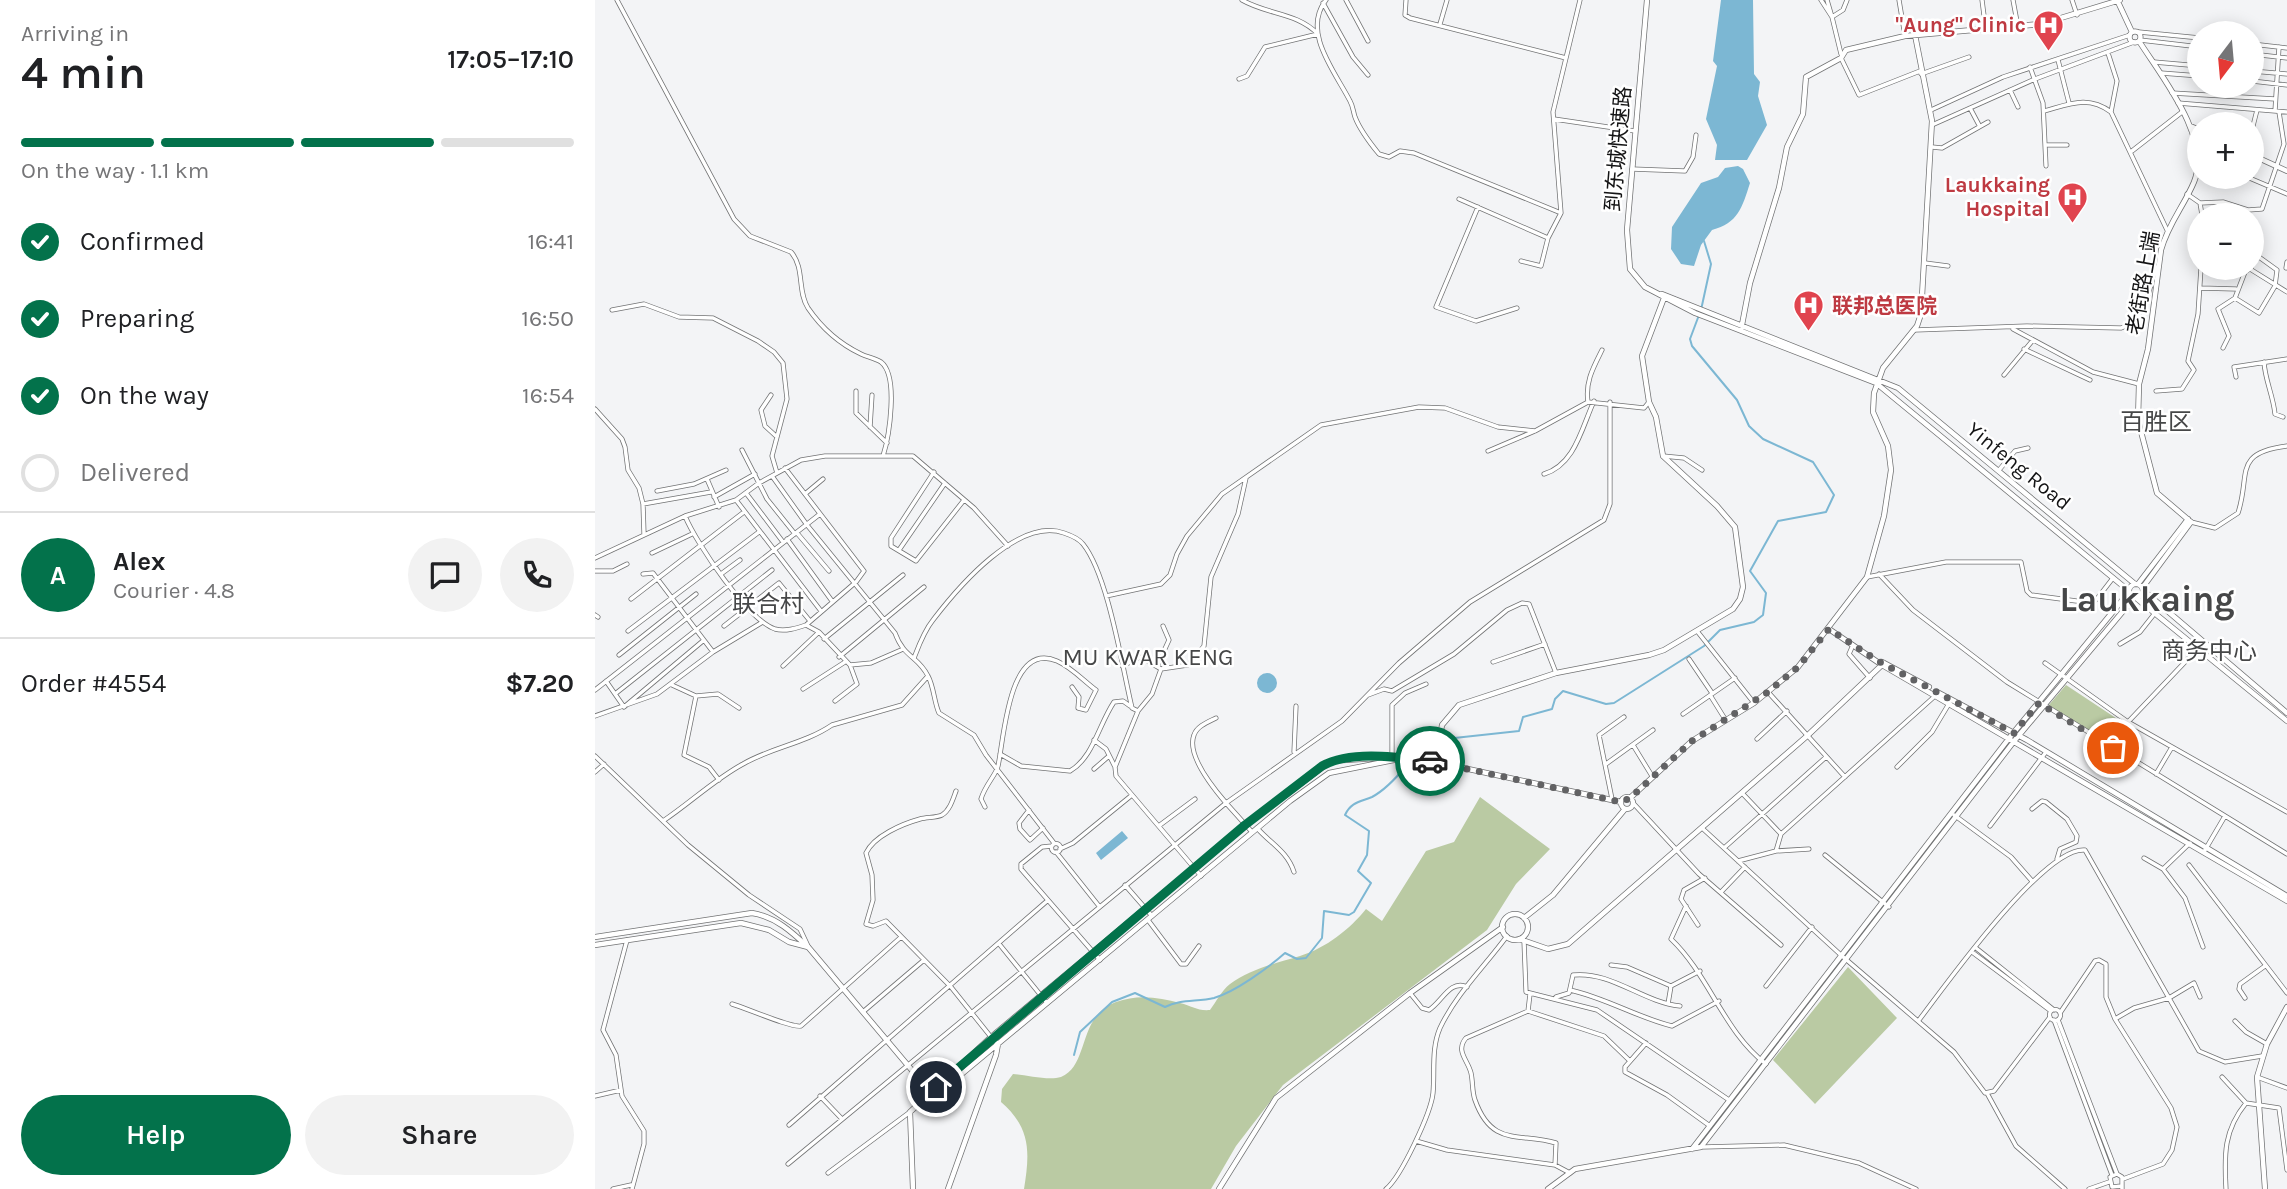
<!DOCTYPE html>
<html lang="en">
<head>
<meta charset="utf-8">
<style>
	:root { --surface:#fff; --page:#f2f2f2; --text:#202124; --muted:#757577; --line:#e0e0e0; --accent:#03724b }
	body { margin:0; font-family:Karla,"Noto Sans SC",sans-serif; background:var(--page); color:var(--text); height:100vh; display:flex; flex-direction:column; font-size:26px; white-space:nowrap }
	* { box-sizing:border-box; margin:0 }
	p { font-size:23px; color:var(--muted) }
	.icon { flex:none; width:38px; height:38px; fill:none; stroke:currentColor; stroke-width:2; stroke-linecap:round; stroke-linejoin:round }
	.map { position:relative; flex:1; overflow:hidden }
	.panel { display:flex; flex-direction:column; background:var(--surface); width:595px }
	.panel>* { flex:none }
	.needle { width:46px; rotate:196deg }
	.fabs { position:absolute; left:1592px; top:21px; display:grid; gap:14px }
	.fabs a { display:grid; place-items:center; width:77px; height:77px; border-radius:50%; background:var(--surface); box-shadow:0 4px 18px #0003; font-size:35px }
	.pin { position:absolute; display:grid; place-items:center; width:60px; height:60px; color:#fff; margin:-30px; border:4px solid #fff; border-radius:50%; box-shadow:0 2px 7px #0007 }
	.courier { position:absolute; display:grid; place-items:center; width:70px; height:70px; margin:-35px; border:5px solid #03724b; border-radius:50%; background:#fff; color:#222; box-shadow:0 2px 9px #0007 }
	.headline em { font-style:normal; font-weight:600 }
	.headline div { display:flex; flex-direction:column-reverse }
	.headline { display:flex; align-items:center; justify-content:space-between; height:119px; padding:0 21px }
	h1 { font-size:46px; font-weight:600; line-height:52px }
	.bar { display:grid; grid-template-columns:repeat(4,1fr); gap:10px 7px; align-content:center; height:84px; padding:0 21px }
	.bar i { height:9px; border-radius:5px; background:var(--line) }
	.bar .on { background:var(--accent) }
	.bar p { grid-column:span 4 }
	.line { display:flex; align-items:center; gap:18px; padding:0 21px; border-top:2px solid var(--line) }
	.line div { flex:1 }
	.round { display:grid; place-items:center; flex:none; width:74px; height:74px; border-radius:37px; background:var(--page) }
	ol { padding:0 21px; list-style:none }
	li { display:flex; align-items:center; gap:21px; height:77px }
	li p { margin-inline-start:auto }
	li .icon { padding:7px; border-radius:50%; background:var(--accent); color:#fff; stroke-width:4 }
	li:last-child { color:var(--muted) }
	li i { width:38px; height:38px; border:4px solid var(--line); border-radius:50% }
	.action { display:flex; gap:14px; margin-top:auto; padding:14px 21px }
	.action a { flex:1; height:80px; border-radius:42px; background:var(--accent); color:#fff; font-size:28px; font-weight:600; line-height:80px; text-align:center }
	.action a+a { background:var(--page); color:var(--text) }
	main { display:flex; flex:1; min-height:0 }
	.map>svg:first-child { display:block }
	.green { fill:#bacaa3 }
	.water { fill:#7cb7d3 }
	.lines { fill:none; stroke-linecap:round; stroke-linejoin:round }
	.stream { stroke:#7cb7d3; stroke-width:2 }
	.street-casing { stroke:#727374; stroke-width:5 }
	.secondary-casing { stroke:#727374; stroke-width:6 }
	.street { stroke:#fff; stroke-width:3.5 }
	.secondary { stroke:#fff; stroke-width:4.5 }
	.done { stroke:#626264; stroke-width:7; stroke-dasharray:0 12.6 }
	.route { stroke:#03724b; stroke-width:9 }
	.labels { text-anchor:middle; stroke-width:5; stroke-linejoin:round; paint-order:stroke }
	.health-label { font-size:21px; font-weight:bold; fill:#be3a42; stroke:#fff; text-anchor:end }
	.street-label { font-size:21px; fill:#141415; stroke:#fff }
	.quarter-label { font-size:24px; fill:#464748; stroke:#fff }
	.town-label { font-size:35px; font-weight:bold; fill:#464748; stroke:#fff }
</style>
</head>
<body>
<main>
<section class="panel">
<div class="headline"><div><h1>4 min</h1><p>Arriving in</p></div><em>17:05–17:10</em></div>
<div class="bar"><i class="on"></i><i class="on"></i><i class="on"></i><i></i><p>On the way · 1.1 km</p></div>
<ol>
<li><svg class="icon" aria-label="check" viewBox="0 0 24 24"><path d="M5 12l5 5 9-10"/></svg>Confirmed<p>16:41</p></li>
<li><svg class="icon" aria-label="check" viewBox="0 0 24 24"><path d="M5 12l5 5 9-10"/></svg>Preparing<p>16:50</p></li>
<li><svg class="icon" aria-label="check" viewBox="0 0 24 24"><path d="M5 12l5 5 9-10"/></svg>On the way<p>16:54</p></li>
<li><i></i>Delivered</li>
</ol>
<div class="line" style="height:126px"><b class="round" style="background:var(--accent);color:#fff">A</b><div><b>Alex</b><p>Courier · 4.8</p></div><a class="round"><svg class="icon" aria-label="chat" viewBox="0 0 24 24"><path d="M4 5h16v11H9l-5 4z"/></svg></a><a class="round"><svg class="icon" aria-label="phone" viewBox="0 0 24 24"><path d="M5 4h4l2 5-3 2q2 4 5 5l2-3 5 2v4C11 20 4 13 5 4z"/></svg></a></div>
<div class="line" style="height:91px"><div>Order #4554</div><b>$7.20</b></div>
<div class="action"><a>Help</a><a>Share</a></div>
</section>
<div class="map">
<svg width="1692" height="1189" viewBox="0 0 1692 1189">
	<rect width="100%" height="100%" fill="#f3f4f6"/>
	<path class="green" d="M1471 685 1539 730 1527 750 1453 706Z
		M885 797 955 849 921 884 892 930 688 1085 641 1146 616 1189H429C435 1152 436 1128 406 1102L407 1089 418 1074C431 1075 454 1081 466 1077 495 1065 482 1016 521 1002 542 994 564 997 585 1003 597 1006 602 1011 615 1010 621 1002 627 990 635 984 655 969 682 963 705 956 731 948 755 929 771 909L787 921 831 851 859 842Z
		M1253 967 1302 1018 1220 1104 1178 1060Z"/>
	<path class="water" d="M1126 0H1158L1159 74 1165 82 1163 96 1172 125 1152 160H1120L1122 145 1111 119 1122 66 1118 61Z
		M1143 166 1148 169 1155 183C1147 208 1143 223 1117 230L1106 245 1099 266 1086 264 1076 249 1077 227 1106 183 1123 177 1130 168Z
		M662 683a10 10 0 1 1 20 0a10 10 0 1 1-20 0Z
		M527 831 533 838 506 860 501 853Z"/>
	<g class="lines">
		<path class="stream" d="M1106 310 1116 264 1109 241
			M850 739 924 731 928 717 957 709 960 699 968 691 1011 704 1019 703 1109 646 1125 630 1159 622 1168 615 1171 593 1155 571 1183 521 1231 512 1239 495 1218 462 1168 439 1154 426 1142 400 1097 346 1095 339 1104 315
			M814 754 818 746 840 738
			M479 1055 485 1032 517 1002 540 993 570 1007C585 999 602 1002 619 998 640 992 673 968 690 953L702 959 711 958 727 938 729 911 754 915 759 912 776 883 763 871 772 855 774 831 750 815C756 802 765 802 777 797 790 790 802 777 811 766"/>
		<defs>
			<path id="street" d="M22 0 139 219 155 236 196 252C210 268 202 291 213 308 226 327 245 344 266 354 272 357 279 358 286 362 304 376 294 437 288 456
				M647 0C673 15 701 12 723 34
				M731 0C706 32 741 73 755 101 758 106 758 111 760 117 765 130 775 143 784 154L794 157 805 151 819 153 966 213
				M751 0 773 41
				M811 0 810 15 815 18 971 58
				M1226 0 1237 17 1232 0
				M1304 0 1310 36
				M1387 0 1391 31
				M1418 0 1423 27
				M1477 0 1482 15
				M728 3 758 57 773 75
				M845 24 852 0
				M1544 32 1605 38
				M1545 40 1605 47
				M1657 44 1692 48
				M1513 53 1522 81 1516 112
				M1246 54 1237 17 1248 10 1252 0
				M1657 54 1692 58
				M1246 58 1264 95 1325 71
				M1463 60 1474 103
				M1559 62 1605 66
				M1435 67 1448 103 1451 166
				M1657 71 1692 74
				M1566 73 1605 76
				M1326 74 1374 57
				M644 79 652 76 670 47 723 34
				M1657 81 1692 85
				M1415 90 1423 107
				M1577 93 1680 99
				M1583 103 1692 112
				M1375 108 1384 125
				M1336 110 1408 77 1535 35
				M1449 111C1475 104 1493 95 1516 112L1572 230
				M1680 111 1684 47
				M959 119 1040 131
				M1337 125 1440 79 1539 42
				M1657 130 1662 110
				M1450 145H1472
				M1337 147 1347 148 1393 122
				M1537 151 1587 112
				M1037 169 1090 171 1098 157 1101 135
				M1652 177 1692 194
				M1592 194 1605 203 1628 202 1653 210 1667 209 1689 144 1684 112
				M864 199 953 238
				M1605 203 1607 215
				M883 207 841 307 881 321 922 308
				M926 261 946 266 953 238 966 213 958 112 985 0
				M1330 263 1353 266
				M1657 265 1663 256
				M1691 268 1692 262
				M1607 269 1650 272
				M1655 269 1692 292
				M1605 288 1641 289
				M1640 298 1664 313 1680 286 1682 270 1657 252
				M17 310 49 304 84 317 118 318 163 341 179 352 188 363 192 399 177 456 182 473
				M1418 329 1498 372 1544 384
				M1320 330 1432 326 1526 328C1550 322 1554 287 1562 267
				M1628 348 1634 336 1623 309 1640 298 1650 272 1656 268
				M1429 349 1495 380
				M1669 362C1670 380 1678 395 1680 414L1688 417
				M1409 375 1438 340
				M1641 377 1639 367 1692 359
				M261 391V413L292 443
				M1561 391 1587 389 1599 370 1593 361 1603 314 1606 268
				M176 395 166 410 170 426 182 437
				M993 402C990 382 998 368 1007 350
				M0 409 27 439 30 447 33 470 44 488 48 504 49 534
				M275 427 277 395
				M147 450 172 499 200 534
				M893 451 940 431 993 402 1049 408 1054 402
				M1068 456 1089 458 1107 470
				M190 468 269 571 261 582 211 625
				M1404 470 1420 451 1433 448
				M339 472 296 538V546L321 561 369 500
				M949 474C980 465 987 427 999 401
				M177 476 212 525 300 633C309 658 323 656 333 676 339 687 339 702 344 713L379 735 391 755 459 843
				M112 479 124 507
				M62 491 99 484 131 470
				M151 493 188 542
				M210 494 228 479
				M119 497 160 474
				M141 500 226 611
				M48 504 116 492
				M90 516C101 543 153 620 180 629 190 632 202 628 211 625L224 632 255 665 276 663 306 650
				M1596 522 1620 528 1643 513C1656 474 1637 453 1692 446
				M202 533 234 571
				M192 539 237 601
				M304 550 350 483
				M57 553 97 534
				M0 558 90 516 141 500 164 483 206 460 230 456H318L379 508 413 546
				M0 571H18L32 564
				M48 574 58 573 118 652
				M126 574 145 560
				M1284 574 1318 610 1412 682 1692 854
				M1272 577 1351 562H1426L1432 591 1436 595 1489 602 1501 600 1518 578
				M511 596 566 584 575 575 582 554 592 536 627 494 726 425 824 407 850 408 903 427 940 431
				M36 599 149 512
				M0 615 3 617
				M129 626 184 583 215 621
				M33 631 164 532
				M1102 631 1159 703
				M229 639 308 575
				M1525 644 1545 632 1560 613
				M1258 645 1254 654 1275 678
				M24 655 101 594
				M244 657 329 587
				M319 658C324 645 329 631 338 620 364 586 423 517 469 533 475 535 484 539 488 544 513 575 527 666 537 708L543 711 520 767 521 776 606 876
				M1094 659 1117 693
				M898 662 950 644
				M1450 663 1533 722 1692 812
				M563 664 574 640 568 626
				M188 666 224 632
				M527 666 546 657 566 669
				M11 681 29 707 109 640
				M77 685 101 696 123 694 144 708
				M208 689 250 662
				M0 690 225 514
				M1173 692 1250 777
				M20 694 177 570
				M773 695 789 689 797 691 859 654 912 610 927 603 934 604 961 673
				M1115 695 1130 719
				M101 696 89 755 114 767 124 780
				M240 701 262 684 255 665
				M543 711 557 694 566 669 593 665 609 646 616 577 643 514 651 478
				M1088 714 1140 678
				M0 716 62 694 118 652 166 623
				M1533 722 1609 642
				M1162 739 1192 711
				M499 740 511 749 520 767
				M1038 745 1057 776
				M699 752 701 706
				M405 754 426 766 475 771C498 758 504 724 519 702L528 701 535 706
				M0 756 93 845 154 895 205 929 213 946
				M797 758V705L810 693 831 684
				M1011 764 1058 730
				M1302 767 1337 732 1355 702
				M499 769 514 756
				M0 772 9 764
				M1561 774 1577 747
				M361 791C358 799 355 810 347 815 341 818 332 817 325 819 307 824 279 836 271 853L277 875 278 900 271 924 278 926 291 921 356 987 396 1037
				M1147 793 1186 834
				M1017 799 1004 735 1029 717
				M1038 803 1104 874 1186 945
				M390 807 386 799C390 785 401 775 403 766 409 740 413 640 462 661 476 667 489 681 501 690L491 710 483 708 484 697 477 687
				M1437 809 1447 801 1451 802 1472 819 1482 836 1481 842 1465 849 1462 859
				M434 810 424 823 425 829 435 840 448 828
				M1359 815 1416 857 1437 881
				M68 821C95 803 120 779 148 764 177 747 209 744 237 725L307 705 333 676
				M565 825 600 799
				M1395 826 1451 752
				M662 828C676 844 692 851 699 872
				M1107 828 1247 956 1359 1052 1390 1093 1399 1091 1455 1017
				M657 832 631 803 747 721 804 663 875 602 1009 520 1015 504V402
				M1595 843 1568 869 1590 898 1608 947
				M456.5 848a4.5 4.5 0 1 1 9 0a4.5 4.5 0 1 1-9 0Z
				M457 846 447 847 426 864V869L505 960
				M1129 848 1231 757
				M465 849 478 843 537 795
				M1610 850 1630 816
				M1181 851 1186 834 1340 696
				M461 852 504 906
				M1230 855 1294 907
				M1549 858 1568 869
				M1143 861 1181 851 1214 849
				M1594 865 1692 993
				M530 885 557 916
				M1127 891 1150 867
				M1091 906 1076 939C1114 975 1129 1032 1171 1064
				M553 920 586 964H591L604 946
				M1103 925 1086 899 1089 890 1110 878
				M32 940 8 1030 21 1055 27 1096 49 1131V1144L37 1189
				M929 941 931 992 1002 1010 1134 1100
				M405 945 452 1003
				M1381 948 1459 1010
				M1377 952 1456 1011
				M1016 965 1032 967 1076 986 1105 971
				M1171 986 1217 927
				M975 990C1011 998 1041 1017 1077 1026L1124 1001
				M815 993 827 1008 834 1010C847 1002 855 979 872 987
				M935 994 933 1011 871 1038C860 1051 873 1060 876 1073 878 1082 877 1092 880 1100 897 1148 925 1132 961 1143L960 1165
				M961 997 974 993 978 975C1017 971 1047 1002 1085 1006
				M1650 998 1644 989 1645 984 1670 966
				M137 1004C151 1008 196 1028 206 1026L306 937
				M1073 1004 1076 986
				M1454.5 1015a5.5 5.5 0 1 1 11 0a5.5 5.5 0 1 1-11 0Z
				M269 1011 329 960
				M933 1011 1009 1036 1035 1061
				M1465 1013 1500 961 1504 960 1511 964V997L1520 1019
				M1324 1020C1350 986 1449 846 1490 850L1604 1051 1630 1062 1667 1056
				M1459 1020 1517 1175
				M1463 1020 1522 1174
				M1640 1021 1651 1032 1672 1044
				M1051 1043 1030 1067V1072L1072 1095 1115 1126
				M1627 1077 1651 1103 1684 1108 1692 1170
				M1662 1077 1692 1088
				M1393 1095 1421 1146 1470 1189
				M0 1096 26 1090
				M225 1096 247 1119
				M194 1125 452 901
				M821 1141 852 1150 960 1165 975 1173
				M1108 1147 1189 1145 1264 1163 1321 1189
				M193 1164 631 803C619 789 591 755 599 735 602 726 613 722 621 718
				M233 1173 315 1112
				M1528 1179 1568 1164 1577 1150 1582 1127 1576 1108 1520 1019 1539 1008 1574 998 1599 983 1605 997
				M1526 1186 1517 1187 1515 1177 1522 1174 1527 1177V1189
				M18 1189 36 1185
				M791 1189C806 1177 836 1113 838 1093 840 1071 836 1049 845 1028 861 994 890 966 912 936
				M1494 1189 1514 1182
				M1631 1189C1629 1154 1629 1130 1651 1103"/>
			<path id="secondary" d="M1052 0 1032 230 1035 269 1050 287 1100 313 1281 383 1534 591
				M1523 2 1537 32
				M1534.5 37a5.5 5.5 0 1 1 11 0a5.5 5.5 0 1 1-11 0Z
				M1544 41C1566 76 1617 138 1599 182 1589 206 1573 224 1566 250L1553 349 1544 384 1543 420 1562 493 1596 522 1548 587
				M1595 126 1605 130
				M1657 155 1692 171
				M1067 294 1303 388 1540 584
				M1146 330 1155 283 1184 188 1192 147 1208 114 1211 77 1246 58 1251 50 1310 36 1446 24 1525 0
				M1534 591a7 7 0 1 1 14 0a7 7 0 1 1-14 0Z
				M1543 584 1593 519
				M1549 591 1692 713
				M1541 598 1692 721
				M1234 629 1287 665 1692 901
				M1287 662 1334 687
				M1342 692 1432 740 1692 896
				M841 762 847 725 864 705 961 673 1054 655 1069 650 1138 609 1145 599 1148 587 1140 527 1122 506 1068 456 1061 417 1054 402 1047 356 1069 298
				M1026 803a6 6 0 1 1 12 0a6 6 0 1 1-12 0Z
				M1035 798 1097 741 1159 703 1203 667 1272 577 1289 516 1296 470 1293 446 1278 412 1279 393 1288 368 1322 326 1326 314 1337 121 1320 35
				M907 927a13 13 0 1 1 26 0a13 13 0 1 1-26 0Z
				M929 918 958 895 1030 809
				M0 937 157 913C181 917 197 932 214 948L337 1094
				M924 939 953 949 973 944 1212 736 1289 663
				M0 945 146 923 174 930 194 942 213 947
				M337 1094 345 1092 695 801 734 773 804 759
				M1097 1149 1415 737 1534 592
				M318 1189 315 1112 396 1037 650 825 736 761 797 757 841 762 1026 802
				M353 1189 401 1055 403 1044 396 1037
				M624 1189 681 1098 815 993 908 927
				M953 1189 980 1169 1106 1147 1420 740 1539 598
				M1670 1189 1662 1077 1672 1044 1692 1007"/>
		</defs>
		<use href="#street" class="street-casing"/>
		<use href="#secondary" class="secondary-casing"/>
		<use href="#street" class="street"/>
		<use href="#secondary" class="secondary"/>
	</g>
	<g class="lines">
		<path class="done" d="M835 761 1026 802 1035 798 1097 741 1173 692 1203 667 1234 629 1283 661 1419 733 1444 703 1518 748"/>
		<path class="route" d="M341 1087 650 825 727 766C756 750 802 757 835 761"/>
	</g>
	<defs>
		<symbol id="hospital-pin" viewBox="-11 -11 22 30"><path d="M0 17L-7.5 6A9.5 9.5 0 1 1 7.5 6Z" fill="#e0444e" stroke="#fff"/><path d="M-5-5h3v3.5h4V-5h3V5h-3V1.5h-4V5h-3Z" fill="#fff"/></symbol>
	</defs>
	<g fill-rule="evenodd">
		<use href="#hospital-pin" x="1436" y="8" width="35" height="47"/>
		<use href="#hospital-pin" x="1460" y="180" width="35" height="47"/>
		<use href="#hospital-pin" x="1196" y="288" width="35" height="47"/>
	</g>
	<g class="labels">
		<g class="health-label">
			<text x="1431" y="32">"Aung" Clinic</text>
			<text x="1455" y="192">Laukkaing<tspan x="1455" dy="24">Hospital</tspan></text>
			<text x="1237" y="313" text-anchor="start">联邦总医院</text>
		</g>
		<g class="street-label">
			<text transform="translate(1023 149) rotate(-85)" y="7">到东城快速路</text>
			<text transform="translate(1548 283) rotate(-80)" y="7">老街路上端</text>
			<text transform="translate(1424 466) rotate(39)" y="7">Yinfeng Road</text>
		</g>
		<g class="quarter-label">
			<text x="1561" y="430">百胜区</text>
			<text x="173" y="612">联合村</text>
			<text x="1614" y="659">商务中心</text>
			<text x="553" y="665">MU KWAR KENG</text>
		</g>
		<g class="town-label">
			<text x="1552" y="611">Laukkaing</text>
		</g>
	</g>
</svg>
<div class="fabs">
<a><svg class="needle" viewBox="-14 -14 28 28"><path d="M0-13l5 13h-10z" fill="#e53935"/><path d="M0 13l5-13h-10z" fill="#757577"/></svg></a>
<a>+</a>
<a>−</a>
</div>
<div class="pin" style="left:1518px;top:748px;background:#ea580c"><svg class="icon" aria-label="bag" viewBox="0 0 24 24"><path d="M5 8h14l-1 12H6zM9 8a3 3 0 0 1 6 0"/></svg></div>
<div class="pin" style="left:341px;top:1087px;background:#1f2937"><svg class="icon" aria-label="home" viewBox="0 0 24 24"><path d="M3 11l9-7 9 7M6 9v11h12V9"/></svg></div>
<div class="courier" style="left:835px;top:761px"><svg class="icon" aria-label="car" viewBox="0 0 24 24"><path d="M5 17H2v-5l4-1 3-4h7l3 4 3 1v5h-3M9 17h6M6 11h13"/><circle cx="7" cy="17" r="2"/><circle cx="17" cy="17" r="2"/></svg></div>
</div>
</main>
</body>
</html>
